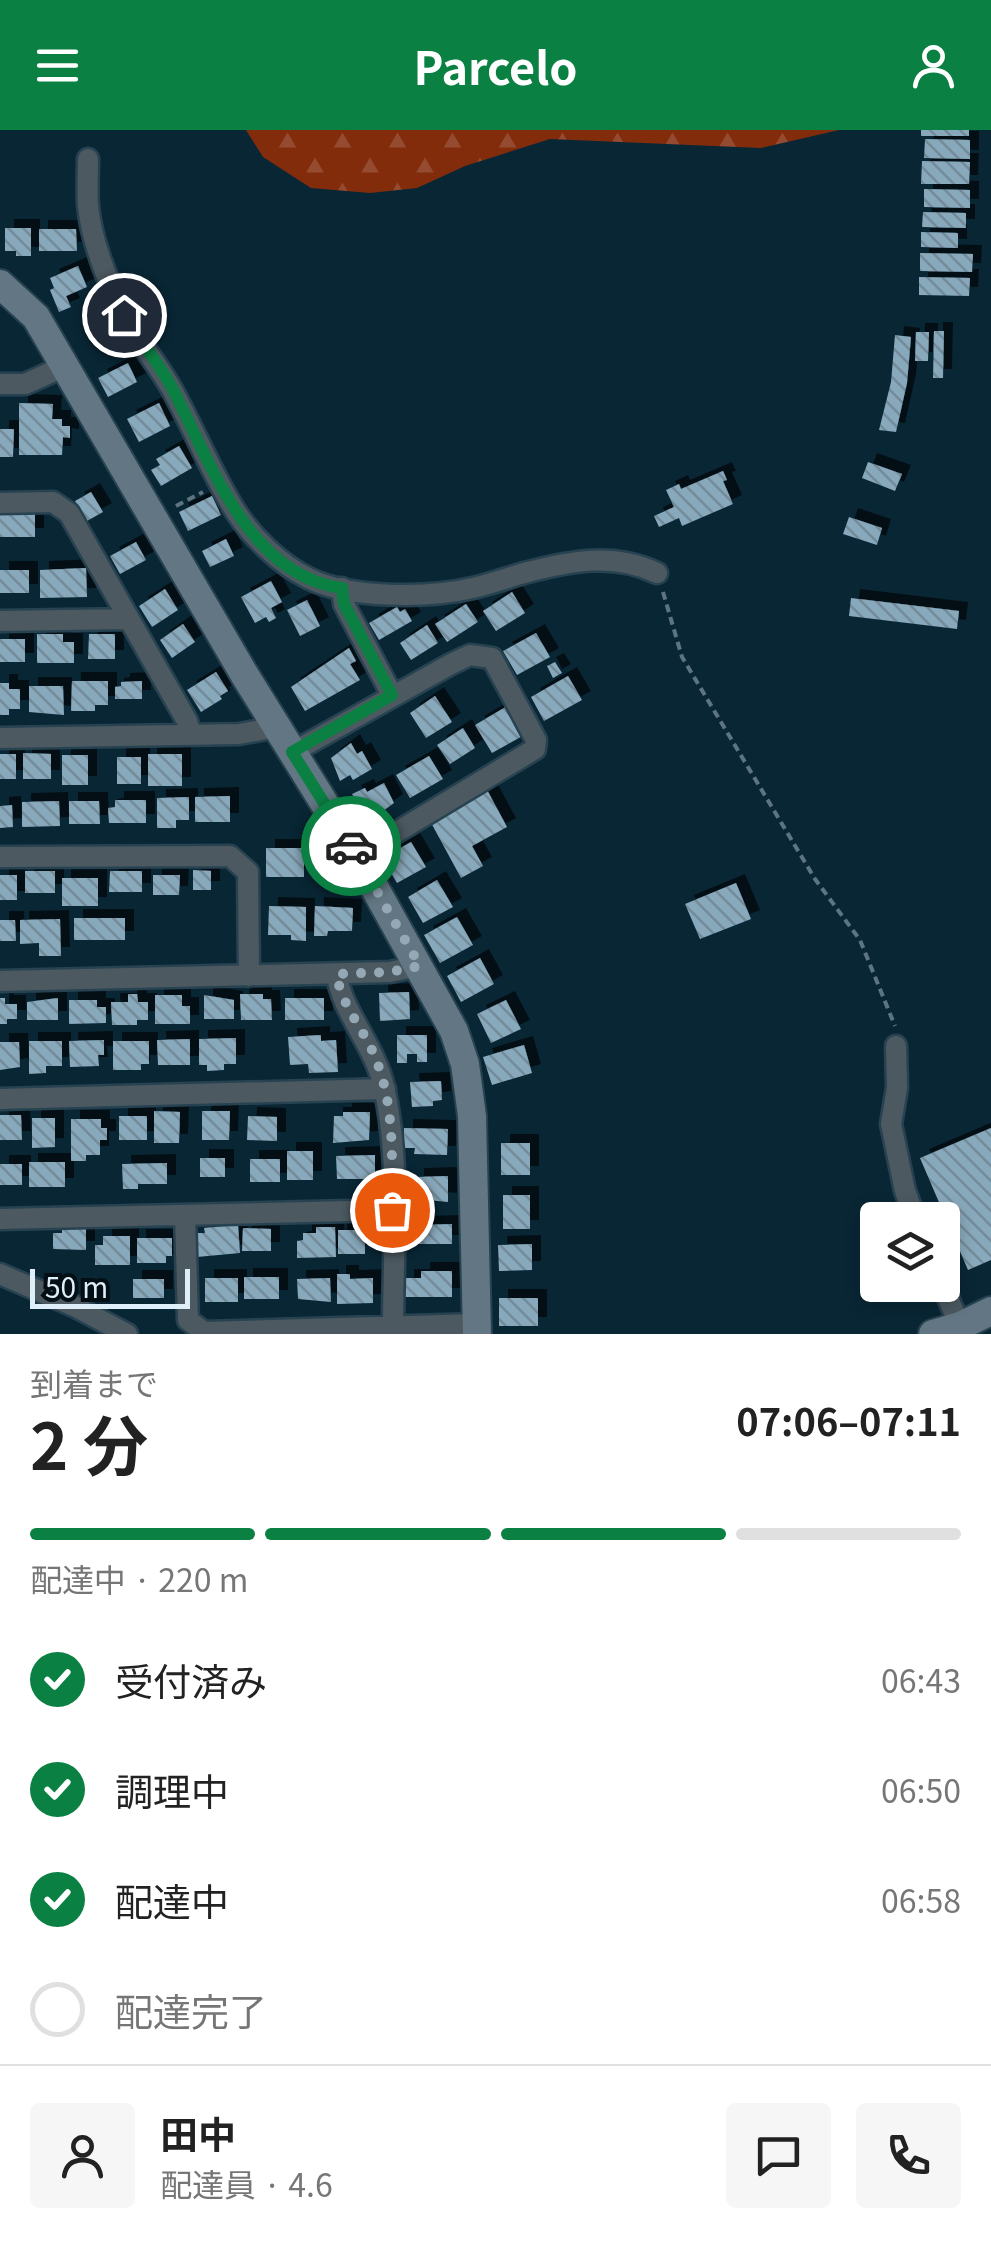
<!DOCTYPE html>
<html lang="ja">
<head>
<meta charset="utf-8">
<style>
	:root { --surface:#fff; --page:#f6f6f6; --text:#222; --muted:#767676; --line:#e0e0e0; --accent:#0b8043 }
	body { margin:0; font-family:Georgia,"Noto Sans JP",serif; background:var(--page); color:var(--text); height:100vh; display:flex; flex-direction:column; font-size:38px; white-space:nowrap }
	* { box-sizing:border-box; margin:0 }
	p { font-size:32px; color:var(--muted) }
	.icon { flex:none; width:55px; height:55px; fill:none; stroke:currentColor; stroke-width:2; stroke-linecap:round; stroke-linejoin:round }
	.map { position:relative; height:1204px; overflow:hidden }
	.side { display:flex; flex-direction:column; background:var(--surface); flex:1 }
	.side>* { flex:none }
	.buttons { position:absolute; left:860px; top:1072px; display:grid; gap:20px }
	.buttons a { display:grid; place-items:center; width:100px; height:100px; border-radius:10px; background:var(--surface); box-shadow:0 5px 15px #0003; font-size:50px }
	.scale { position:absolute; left:30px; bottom:25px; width:160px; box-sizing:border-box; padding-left:10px; border:5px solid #dfeffa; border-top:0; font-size:28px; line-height:35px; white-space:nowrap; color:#dfeffa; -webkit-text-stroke:8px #040e15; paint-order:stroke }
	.pin { position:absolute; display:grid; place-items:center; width:85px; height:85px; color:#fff; margin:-42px; border:5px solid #fff; border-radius:50%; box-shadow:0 2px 10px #0007 }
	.courier { position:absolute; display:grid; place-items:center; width:100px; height:100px; margin:-50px; border:8px solid #0b8043; border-radius:50%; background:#fff; color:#222; box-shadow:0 2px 12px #0007 }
	.overview em { font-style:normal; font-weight:700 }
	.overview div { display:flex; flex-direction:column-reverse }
	.overview { display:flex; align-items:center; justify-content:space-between; height:170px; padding:0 30px }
	h1 { font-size:65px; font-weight:700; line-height:75px }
	.bar { display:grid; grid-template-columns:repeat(4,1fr); gap:15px 10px; align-content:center; height:120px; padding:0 30px }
	.bar i { height:12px; border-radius:8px; background:var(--line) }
	.bar .selected { background:var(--accent) }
	.bar p { grid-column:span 4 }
	.line { display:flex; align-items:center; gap:25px; padding:0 30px; border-top:2px solid var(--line) }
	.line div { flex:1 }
	.round { display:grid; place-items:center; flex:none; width:105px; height:105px; border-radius:10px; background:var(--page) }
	ol { padding:0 30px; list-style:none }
	li { display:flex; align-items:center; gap:30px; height:110px }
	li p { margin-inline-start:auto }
	li .icon { padding:10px; border-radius:50%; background:var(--accent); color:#fff; stroke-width:4 }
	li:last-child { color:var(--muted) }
	li i { width:55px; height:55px; border:5px solid var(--line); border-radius:50% }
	header { display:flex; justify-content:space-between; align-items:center; height:130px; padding:0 30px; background:var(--accent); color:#fff; font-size:45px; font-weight:700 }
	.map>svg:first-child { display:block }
	.forest { fill:url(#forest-firs) }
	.building { fill:url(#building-back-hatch); filter:url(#shadow) }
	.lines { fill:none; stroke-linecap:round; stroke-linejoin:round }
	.street-casing { stroke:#274251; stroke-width:25 }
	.secondary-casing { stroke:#274251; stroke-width:32 }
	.path { stroke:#5d7582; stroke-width:4; stroke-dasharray:8 5; stroke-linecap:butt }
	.street { stroke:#4c5960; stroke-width:20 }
	.secondary { stroke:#627783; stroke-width:28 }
	.done { stroke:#94a9b5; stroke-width:10; stroke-dasharray:0 18 }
	.route { stroke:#0b8043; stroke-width:12 }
</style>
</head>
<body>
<header><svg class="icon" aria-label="menu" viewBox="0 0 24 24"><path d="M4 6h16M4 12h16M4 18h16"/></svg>Parcelo<svg class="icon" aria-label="person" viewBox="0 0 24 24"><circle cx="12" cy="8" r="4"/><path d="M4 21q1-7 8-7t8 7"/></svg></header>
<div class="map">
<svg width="991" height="1204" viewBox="0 0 991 1204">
	<defs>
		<pattern id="forest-firs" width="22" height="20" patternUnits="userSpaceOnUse" patternTransform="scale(2.5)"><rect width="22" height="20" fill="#832c0c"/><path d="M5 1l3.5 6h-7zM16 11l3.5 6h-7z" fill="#944b30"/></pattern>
		<pattern id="building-back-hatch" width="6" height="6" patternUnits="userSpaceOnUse" patternTransform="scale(2.5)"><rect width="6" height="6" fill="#88a8bb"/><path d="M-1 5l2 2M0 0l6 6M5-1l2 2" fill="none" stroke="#738b99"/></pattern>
		<filter id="shadow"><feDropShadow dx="9" dy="-9" stdDeviation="0" flood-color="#0009"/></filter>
	</defs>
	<rect width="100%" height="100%" fill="#092635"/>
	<path class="forest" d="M246 0H839L761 18 550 9 465 36 417 58 370 63 311 58 263 27Z"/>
	<path class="building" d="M921 0H969V6H921Z
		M925 9 970 10V29L924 28Z
		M922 31 970 32 969 54H921Z
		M924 59 970 60V78L924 77Z
		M923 82 966 83V98L922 97Z
		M5 98H31V126H16V121H5Z
		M39 99H76L77 121H39Z
		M921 102 958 103V118L921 117Z
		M920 123 973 124 972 142 920 141Z
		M78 136 87 157 66 166 71 177 59 182 50 160 54 158 50 148Z
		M919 147 970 148 969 166 919 165Z
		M934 201H944L943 248H933Z
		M916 202H929L928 231H915Z
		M895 205 911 207 907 253 896 302 879 300 891 252Z
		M128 233 137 252 108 267 98 248Z
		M19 273 53 274 52 289H62V296H70V308L63 307 62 325H19Z
		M159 273 170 296 139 312 127 289Z
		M0 299H14L13 327H0Z
		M179 316 192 338 161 356 151 340 160 335 156 329Z
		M868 332 902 344 895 361 862 348Z
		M723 341 727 350 723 351 733 374 682 396 679 388 659 397 654 386 674 377 666 360 679 354 681 359Z
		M91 362 103 382 87 391 75 371Z
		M212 366 221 385 188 401 179 382Z
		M0 384H35V407H0Z
		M849 387 882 398 877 415 843 404Z
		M226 409 234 426 210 437 202 421Z
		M136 412 146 430 120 444 110 426Z
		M86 438 87 467 40 468V440Z
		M0 440H29V463H0Z
		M271 451 282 472 271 478 276 488 269 492 266 487 255 493 241 467Z
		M165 459 178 480 152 497 139 476Z
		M512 462 525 483 496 501 483 481Z
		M851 468 959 481 957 499 849 486Z
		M307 470 320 496 300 506 287 480Z
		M466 474 478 492 447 512 435 494Z
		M397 477 400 482 405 479 412 491 379 510 369 493Z
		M183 494 195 512 172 528 160 510Z
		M427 495 438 513 411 530 400 513Z
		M536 503 550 527 517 545 503 521Z
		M37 504H63V512H74V533H37Z
		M89 504H115V529H88Z
		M0 509H25V532H0Z
		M349 518 356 531 350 534 360 550 305 581 291 557Z
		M555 532 562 543 553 548 547 536Z
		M216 542 228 561 220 566 222 569 201 582 187 560Z
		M568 546 582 570 544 591 531 567Z
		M72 551H108V575H95V581H71Z
		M142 551V569H115V557L121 556V552Z
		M0 553H9V559H20V579H9V585H0Z
		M29 556H63L64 585 29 582Z
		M435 566 452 592 426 608 410 583Z
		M509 575 526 604 492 623 475 595Z
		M463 598 475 618 450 634 437 615Z
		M351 613 357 624 362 621 372 639 353 650 350 645 340 651 331 628Z
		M23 623 51 624V649H23Z
		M0 624H16V649H0Z
		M148 624H182V656H148Z
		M62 625H88V655H62Z
		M429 626 443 649 410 668 396 645Z
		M117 627H141V654H117Z
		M384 653 394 673 368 692 366 688 360 691 351 676 357 673 352 664 365 658 367 662Z
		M486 658 507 697 472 716 483 736 461 748 429 689Z
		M230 666V692H195V667Z
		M189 667V690H176V698H157V668Z
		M115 670H146V693H109L108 678 115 677Z
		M59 671 60 696 22 697V672Z
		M69 671H99L100 694H69Z
		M12 675 13 697 0 698V676Z
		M411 712 426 737 397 753 388 738 392 735 386 726Z
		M266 718H304V747H266Z
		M193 740 211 741V760H193Z
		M25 741H55V763H25Z
		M110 741H142V762H109Z
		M0 745H17V770H0Z
		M153 745H180L179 765H153Z
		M62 748H98V776H62Z
		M437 750 453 777 423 793 408 767Z
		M736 753 751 789 700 809 685 774Z
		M269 776 306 777V811L291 810V805H268Z
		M315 776 353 778 352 801H328L327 806H314Z
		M457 787 473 815 440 833 424 805Z
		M74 788H125V810H74Z
		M60 789 61 826H39V813L20 814V790Z
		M0 790H15L16 811H0Z
		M480 828 494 854 461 872 447 846Z
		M409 862 410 889 380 891 379 863Z
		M128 864H137L138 872H148V890H137V895H112L111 872H128Z
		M240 864H263V869H271L272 890H241Z
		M155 865H182V876H190V894H155Z
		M204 865 234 870V889H204Z
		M0 868H5V874H17V889H7V894H0Z
		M58 868V890H27V872Z
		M285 868H324V890H285Z
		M69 870H97V877H106V893L69 894Z
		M506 870 521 899 491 913 477 884Z
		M321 905V911L336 910 338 942 309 943 308 934 290 935 288 907Z
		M397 905H427V932H417V924H407V933H397Z
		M236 908V934H224V940L207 941V935H199V909Z
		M190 909V935H158L157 910Z
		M104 910V925H98L99 936 70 937 69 911Z
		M29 911H62V936H46V943L29 944Z
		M113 911H149V934H141V940H113Z
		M0 912H19L20 937 0 940Z
		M524 915 532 943 492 955 483 927Z
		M441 951 442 970 433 971V976L412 977 410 952Z
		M154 981 180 982 179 1013H154Z
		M202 981H230L229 1010H202Z
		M343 982H370L369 1010 333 1013 334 986H343Z
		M0 985H21L22 1010H0Z
		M119 986H147V1010H119Z
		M248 986 277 987V1011L247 1010Z
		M32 988H55V1017L32 1018Z
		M71 989H101V998H107V1010H100V1025H86V1031H71Z
		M404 998 448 999 447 1025 414 1024 415 1018H404Z
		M991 998V1130L968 1140 920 1028Z
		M501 1013H530V1045H501Z
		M287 1021H313V1050H287Z
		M375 1025V1049H337L336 1026Z
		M200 1028H225V1047H200Z
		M250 1029H280V1052H250Z
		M29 1032H65V1057H29Z
		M167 1033V1054H138V1059H123L122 1034Z
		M0 1034H22V1055H0Z
		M448 1046V1072L427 1070 426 1060 415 1061V1047Z
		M503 1065H530V1099H503Z
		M452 1094V1114H418V1095Z
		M238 1095 240 1123 197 1127 195 1103H205L204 1098Z
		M316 1097H335L336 1127 297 1128V1111L303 1110V1103H316Z
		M243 1098 271 1099V1121H242Z
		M62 1099H86V1120L53 1119V1103H62Z
		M338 1100H365V1124H338Z
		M103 1106H130V1135H95V1115H103Z
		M137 1108H172V1126H166V1133H137Z
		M532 1114V1140L499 1141 498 1115Z
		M421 1141H452V1167H405V1148H421Z
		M337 1144H350V1149L373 1148V1173L337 1174Z
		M244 1147H279V1169H244Z
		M205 1148H238V1172H205Z
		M330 1148 331 1172 298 1169 297 1149Z
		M133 1149H164V1168H133Z
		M499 1168H538V1196H499Z"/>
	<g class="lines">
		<defs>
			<path id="street" d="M88 29C88 44 87 60 88 75 91 110 108 152 123 183 138 213 161 237 176 267 196 304 213 346 236 382 253 408 280 434 308 448 349 469 429 468 473 458 490 454 507 448 524 443 570 431 614 422 657 443
				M0 254H25L63 237
				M0 373 53 372 69 383 187 591 191 604
				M342 458 344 474 392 565
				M0 491 129 489
				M0 608 239 604 277 597
				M293 622 451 534 470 525 492 528 536 610 535 619 357 726
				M0 727 230 726 248 742 249 846
				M337 844C340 879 375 916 384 957 401 1034 393 1119 393 1197
				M0 851 390 842 419 836
				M896 916 897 958 891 994 905 1061 916 1090
				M0 969 385 959
				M185 1085 188 1190 204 1202 478 1194
				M0 1089 393 1080
				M0 1144 74 1176 127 1204
				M942 1154 960 1196"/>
			<path id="secondary" d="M0 154 36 187 244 544 357 726 454 901 465 934 472 986 477 1204
				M933 1204 960 1196 991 1181"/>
		</defs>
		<use href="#street" class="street-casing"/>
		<use href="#secondary" class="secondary-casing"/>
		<path class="path" d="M176 376 203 362
			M663 462 682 527 815 749 860 810 895 896"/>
		<use href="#street" class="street"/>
		<use href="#secondary" class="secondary"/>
	</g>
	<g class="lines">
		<path class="done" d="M351 716 420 836 390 842 337 844C340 874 364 899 375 927 395 975 392 1030 392 1080"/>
		<path class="route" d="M124 185C139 209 157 231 171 256 210 329 246 445 342 458L344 474 392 565 292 622 351 716"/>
	</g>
</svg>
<div class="buttons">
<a><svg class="icon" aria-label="layers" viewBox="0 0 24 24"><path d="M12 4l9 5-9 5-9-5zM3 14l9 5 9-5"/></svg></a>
</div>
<div class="scale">50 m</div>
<div class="pin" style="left:392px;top:1080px;background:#ea580c"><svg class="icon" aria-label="bag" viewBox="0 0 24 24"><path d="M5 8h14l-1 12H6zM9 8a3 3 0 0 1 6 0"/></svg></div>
<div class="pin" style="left:124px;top:185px;background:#1f2937"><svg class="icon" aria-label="home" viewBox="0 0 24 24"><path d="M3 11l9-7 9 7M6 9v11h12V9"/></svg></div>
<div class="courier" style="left:351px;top:716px"><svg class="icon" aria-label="car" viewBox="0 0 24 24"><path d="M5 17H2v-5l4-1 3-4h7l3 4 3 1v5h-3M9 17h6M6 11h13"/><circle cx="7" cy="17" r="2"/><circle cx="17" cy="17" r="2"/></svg></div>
</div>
<section class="side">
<div class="overview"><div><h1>2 分</h1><p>到着まで</p></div><em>07:06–07:11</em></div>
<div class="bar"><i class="selected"></i><i class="selected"></i><i class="selected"></i><i></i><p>配達中 · 220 m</p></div>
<ol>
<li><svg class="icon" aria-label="check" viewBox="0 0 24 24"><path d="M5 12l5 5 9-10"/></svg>受付済み<p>06:43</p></li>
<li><svg class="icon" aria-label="check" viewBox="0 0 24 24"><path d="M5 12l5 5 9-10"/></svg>調理中<p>06:50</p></li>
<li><svg class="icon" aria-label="check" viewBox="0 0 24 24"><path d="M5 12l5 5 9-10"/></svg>配達中<p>06:58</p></li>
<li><i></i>配達完了</li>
</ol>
<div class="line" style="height:180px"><a class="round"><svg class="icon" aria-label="person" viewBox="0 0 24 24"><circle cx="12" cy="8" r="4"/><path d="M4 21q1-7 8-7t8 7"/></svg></a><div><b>田中</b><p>配達員 · 4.6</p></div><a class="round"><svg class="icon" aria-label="chat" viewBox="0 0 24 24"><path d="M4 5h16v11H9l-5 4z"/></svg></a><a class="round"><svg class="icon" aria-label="phone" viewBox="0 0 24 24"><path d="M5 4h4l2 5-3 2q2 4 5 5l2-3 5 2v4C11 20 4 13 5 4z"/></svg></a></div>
</section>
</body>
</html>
